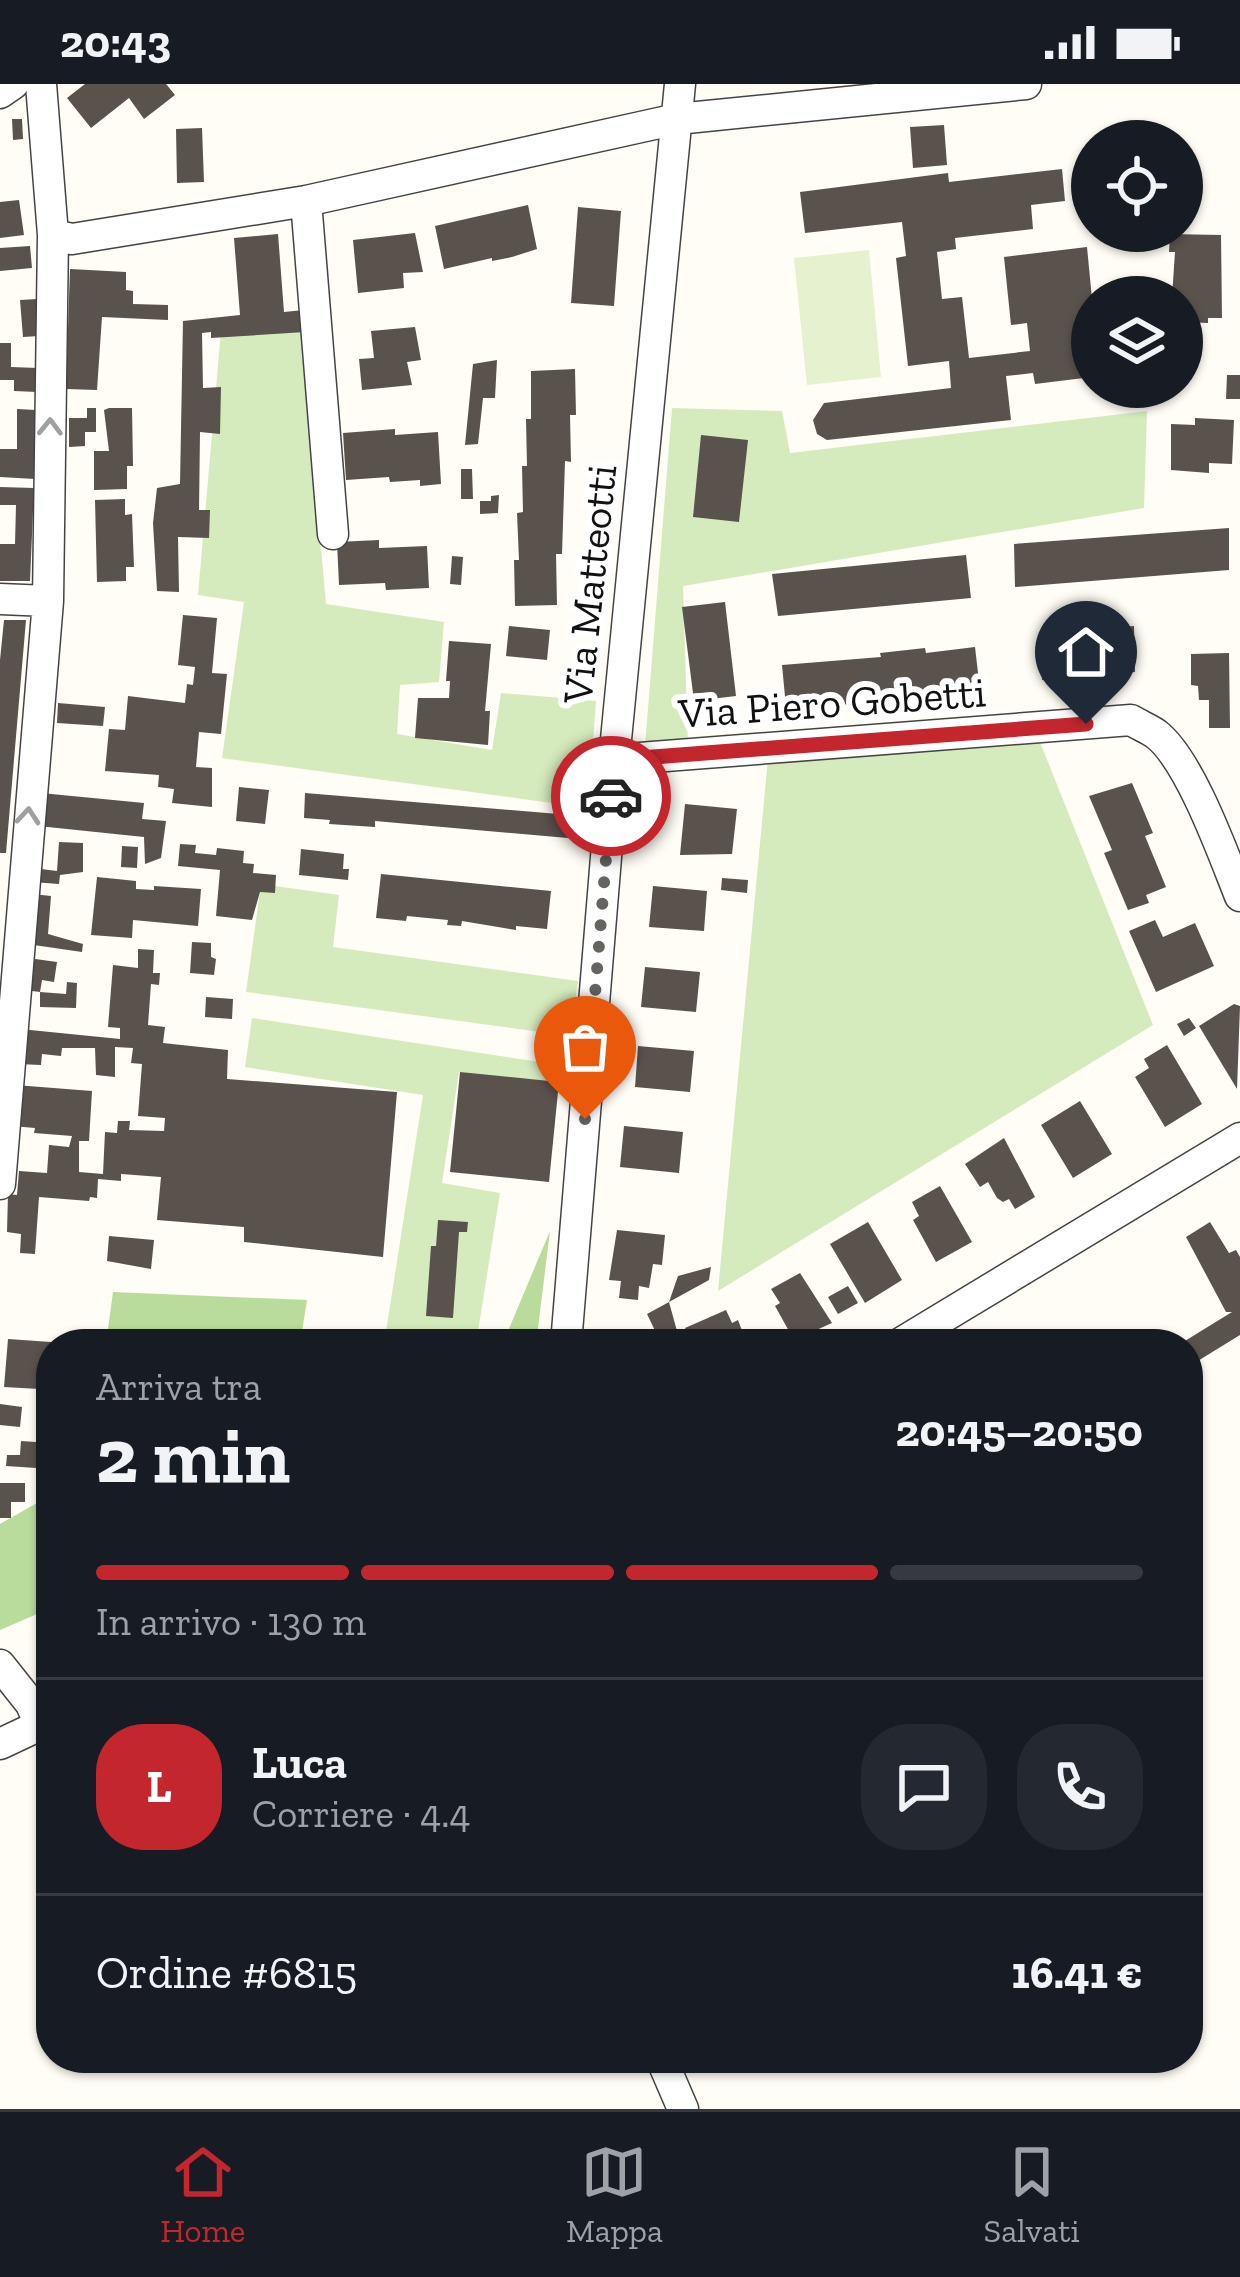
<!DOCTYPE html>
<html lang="it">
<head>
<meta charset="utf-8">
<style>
	:root { --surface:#171b24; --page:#242831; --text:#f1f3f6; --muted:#9ea1a6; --line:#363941; --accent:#c4262e }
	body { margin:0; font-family:"Zilla Slab",serif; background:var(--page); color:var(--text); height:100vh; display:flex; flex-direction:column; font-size:45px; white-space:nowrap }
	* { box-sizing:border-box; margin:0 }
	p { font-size:39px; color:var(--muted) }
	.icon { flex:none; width:66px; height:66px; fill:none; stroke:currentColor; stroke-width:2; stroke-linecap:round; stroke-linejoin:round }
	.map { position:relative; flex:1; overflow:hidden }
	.details { position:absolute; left:36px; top:1245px; width:1167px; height:744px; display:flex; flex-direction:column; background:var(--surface); border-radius:48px; box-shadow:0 3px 9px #0004 }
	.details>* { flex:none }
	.controls { position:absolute; left:1071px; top:36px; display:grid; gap:24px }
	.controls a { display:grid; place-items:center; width:132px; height:132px; border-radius:50%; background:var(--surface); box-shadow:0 3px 9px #0004; font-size:60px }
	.pin { position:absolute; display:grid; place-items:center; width:102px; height:102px; color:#fff; margin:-123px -51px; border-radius:50% 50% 50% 0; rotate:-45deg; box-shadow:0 0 12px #0007 }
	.pin .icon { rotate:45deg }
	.courier { position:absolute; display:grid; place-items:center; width:120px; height:120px; margin:-60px; border:9px solid #c4262e; border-radius:50%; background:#fff; color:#222; box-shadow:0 3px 15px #0007 }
	.headline em { font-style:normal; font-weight:800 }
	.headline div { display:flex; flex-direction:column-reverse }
	.headline { display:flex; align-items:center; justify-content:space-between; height:204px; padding:0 60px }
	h1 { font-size:78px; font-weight:800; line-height:90px }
	.bar { display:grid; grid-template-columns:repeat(4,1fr); gap:18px 12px; align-content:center; height:144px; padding:0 60px }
	.bar i { height:15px; border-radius:9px; background:var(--line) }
	.bar .selected { background:var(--accent) }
	.bar p { grid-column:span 4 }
	.line { display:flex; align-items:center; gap:30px; padding:0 60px; border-top:3px solid var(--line) }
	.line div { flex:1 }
	.round { display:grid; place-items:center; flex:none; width:126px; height:126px; border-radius:48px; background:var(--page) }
	.status { display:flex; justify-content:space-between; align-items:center; height:84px; padding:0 60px; background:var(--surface); direction:ltr }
	.status svg { height:33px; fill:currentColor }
	.tab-bar { display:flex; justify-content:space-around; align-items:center; height:168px; border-top:3px solid var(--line); background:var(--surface); font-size:33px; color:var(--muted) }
	.tab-bar a { display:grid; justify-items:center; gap:6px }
	.tab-bar .selected { color:var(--accent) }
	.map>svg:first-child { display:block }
	.green { fill:#d5ebbd }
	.forest { fill:#b9dc9c }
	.pitch { fill:#e6f2cf }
	.building { fill:#5a524d }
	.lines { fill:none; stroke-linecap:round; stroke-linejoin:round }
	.minor-casing { stroke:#444; stroke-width:33 }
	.minor { stroke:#fff; stroke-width:30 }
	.oneway { stroke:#a0a0a0 }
	.done { stroke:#646461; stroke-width:12; stroke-dasharray:0 21.6 }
	.route { stroke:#c4262e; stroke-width:15 }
	.labels { text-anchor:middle; stroke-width:12; stroke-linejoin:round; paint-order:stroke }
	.street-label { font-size:42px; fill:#111; stroke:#fff }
</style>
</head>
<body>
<div class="status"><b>20:43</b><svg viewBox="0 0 49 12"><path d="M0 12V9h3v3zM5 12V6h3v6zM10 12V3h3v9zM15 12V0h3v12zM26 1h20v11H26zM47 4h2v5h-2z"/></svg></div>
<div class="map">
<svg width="1240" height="2025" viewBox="0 0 1240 2025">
	<rect width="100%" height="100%" fill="#fffdf5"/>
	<path class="green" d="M301 238 326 520 444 538 439 598 400 601 397 650 492 666 501 609 596 617 588 724 222 674 244 518 198 511 221 247Z
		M672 324 782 327 790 369 1147 327 1144 424 683 502 688 666 645 662Z
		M1036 648 1153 941 718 1207 768 674Z
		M261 800 339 811 333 863 578 897 570 952 246 908Z
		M252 934 565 982 562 1003 459 988 442 1099 500 1109 476 1260H424L385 1254 423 1011 245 983Z"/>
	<path class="forest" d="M550 1147 536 1260H503V1259Z
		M113 1208 307 1216 300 1260H106Z
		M51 1411V1524L0 1546V1440Z"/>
	<path class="pitch" d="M869 166 881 293 807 301 794 174Z"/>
	<path class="building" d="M85 0H166L175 11 144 35 129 14 91 44 67 14Z
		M12 35H22L23 55 13 56Z
		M944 41 947 81 913 84 910 43Z
		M202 44 204 98 177 99 176 45Z
		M1062 85 1065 117 1031 121 1033 145 955 154 956 165 937 168 942 215 962 213 969 274 1030 267 1027 239 1011 241 1004 173 1087 163 1092 215V293L1035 300 1033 289 1006 292 1011 336 827 356 817 350 813 336 824 319 951 304 949 277 908 282 896 174 906 172 902 138 805 149 800 108 948 89 949 98Z
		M19 116 24 151 0 154V118Z
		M528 121 537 165 512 173 492 177V174L444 185 435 142Z
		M578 123 621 127 614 222 571 219Z
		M415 149 423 188 403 189 404 204 358 209 353 156Z
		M278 150 284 228 304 226 305 248 211 254V248L202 249 203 304 221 303 220 350 200 348 199 426H210L209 454 178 453 179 508 157 507 153 439 157 404 180 400 183 237 240 231 234 154Z
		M1170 150 1221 151 1222 234H1208V239L1182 238V213H1172L1175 168H1169Z
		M30 162 32 184 0 187V164Z
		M70 185 126 188V206L133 207V220L168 221V236L102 233 97 306 66 305Z
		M37 215 39 252 23 253 20 216Z
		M415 243 421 276 407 278 412 301 362 306 359 275 374 274 371 247Z
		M0 259H11V283L38 284 37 308 14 307V296H0Z
		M497 276 495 314H483L478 360 465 361 473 280Z
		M575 285 576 331H570L571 378 565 377 562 470H556L557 521 515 522 514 476H519L517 429 523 428 522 382H527L526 335H531V287Z
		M1227 291H1240V315H1226Z
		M87 324H96V348H85V362L69 363V334H87Z
		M109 324H132L133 382H127V405L94 406V367H109L104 326Z
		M17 325 36 326 35 395 0 393V365H17Z
		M1195 334 1234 336 1232 380 1209 379V389L1171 386V340L1195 341Z
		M395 345V351L438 348 441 400 420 402V396L390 398 389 393 346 396 343 349Z
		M701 351 748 356 739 438 693 433Z
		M461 385H472L473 415H461Z
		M0 403 34 404 30 497H0V460H15L16 421H0Z
		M499 411 498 429 480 430V417H491V412Z
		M125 415V431L132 430 134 483H126V497L97 498 95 416Z
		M1229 444V486L1015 503 1014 460Z
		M379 456V464L427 462 429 504 386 506 385 499 339 501 337 458Z
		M966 471 971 514 778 532 772 490Z
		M452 472 463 473 461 501 450 500Z
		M725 518 736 612 694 617 682 523Z
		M183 531 217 534 212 589 227 590 221 650 199 648 196 683 212 684V723L172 719 174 705 158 703 159 691 105 687 109 645 125 646 128 612 185 619 187 600 193 601 195 583 178 581Z
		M4 536H26L6 769H0V576Z
		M509 542 550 546 547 576 506 572Z
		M1134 542 1135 588 1042 596 1040 552Z
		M449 557 491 560 485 627H490L488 661 415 654 418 614H449L450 597H446Z
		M975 563 980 606 934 611 933 607 836 622V618L786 623 782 581 881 573 880 569 925 564 926 569Z
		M1229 569 1230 644H1209V616H1199L1198 602 1191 601V570Z
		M58 619 105 623 103 642 57 639Z
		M1132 699 1153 749 1145 752 1166 803 1146 811 1149 819 1128 826 1104 769 1112 766 1089 712Z
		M239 703 269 706 265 740 236 737Z
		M41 709 144 719 142 735 166 737 161 774 145 780 144 753 38 742Z
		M305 709 570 731 568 754 375 737V743L329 740 330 736 304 734Z
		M685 720 737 725 732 770 680 771Z
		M59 758 83 759V788L60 791 59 800 32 798 33 784 57 787Z
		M180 760 196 761 195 769 216 771 217 764 244 767 243 779 254 780 253 789 276 791 275 809 260 808 252 836 216 832 220 786 178 782Z
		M122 762 138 763 137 784 121 783Z
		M301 765 344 770 343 785H349L348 796 299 791Z
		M381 790 551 807 547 845 516 842V846L462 837 461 842 447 841 448 836 407 832 406 837 376 834Z
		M97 793 136 797V805L154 806V802L201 805 198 842 133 836 132 854 91 851Z
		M722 794 748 796 747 809 721 806Z
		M653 802 707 807 704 847 649 843Z
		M32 810 51 812 48 850 83 860 82 868 27 860Z
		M1155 836 1163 853 1195 839 1214 882 1156 908 1129 847Z
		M192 858 211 859V873L216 875 214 891 190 889Z
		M138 865 154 866 153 889H160L159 901 151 900 148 941 165 943 163 959 228 966 227 995 397 1008 383 1173 244 1158V1143L157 1136 161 1093 121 1090V1097L98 1095 97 1114 90 1113 89 1117 39 1113 35 1170 20 1169 21 1150 7 1148 8 1110 17 1111 19 1087 47 1089 49 1061 69 1063 72 1052 34 1049 35 1044 12 1042 15 1001 92 1007 89 1057H79V1088L103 1090 105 1048 117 1049 118 1037H130L129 1046 164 1047 165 1034 138 1032 142 980 131 979 133 964 115 963V993L96 991 95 964H62L61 972 42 970 41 981 18 980 20 945 120 955V944L108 943 113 881 138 884Z
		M28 874 57 878 54 898 42 896 40 908 24 906Z
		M645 883 700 888 696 928 641 923Z
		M67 898 77 899 76 924 40 923V908L66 910Z
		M206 913 233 915 232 935 205 933Z
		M1234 920 1240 922 1237 1005 1199 942Z
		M1189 934 1196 944 1184 952 1177 940Z
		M1167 961 1202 1020 1165 1043 1135 993 1149 984 1144 975Z
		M638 962 694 967 690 1008 635 1003Z
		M460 988 559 998 549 1098 450 1088Z
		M1080 1017 1112 1070 1073 1094 1041 1041Z
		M624 1042 683 1048 679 1089 620 1083Z
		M1004 1054 1035 1113 1015 1125 1009 1115 1003 1118 997 1114 988 1098 980 1103 965 1080Z
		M940 1102 972 1158 936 1178 913 1136 919 1132 912 1118Z
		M438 1136 468 1138 467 1148H459L453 1234 426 1232 431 1162H436Z
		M868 1138 902 1196 865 1219 830 1160Z
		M1210 1138 1229 1169 1236 1166 1240 1173V1251L1188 1283V1260H1180L1232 1228H1226L1186 1153Z
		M617 1146 665 1151 662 1181 653 1180 649 1204 639 1202 638 1216 619 1214 621 1197 609 1196Z
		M109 1152 154 1156 151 1185 107 1177Z
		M711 1183 709 1196 669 1218 677 1247 659 1255 647 1230 669 1218 678 1192Z
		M800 1189 832 1239 794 1256 775 1222 780 1219 771 1205Z
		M848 1202 858 1219 838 1230 828 1213Z
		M726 1226 732 1239 738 1236 747 1260H692L685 1244Z
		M1093 1245 1102 1260H1067Z
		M8 1255 51 1258V1324L37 1323 39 1305 4 1303Z
		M0 1320 22 1323 20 1343 0 1341Z
		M21 1357 51 1359V1385L6 1382 7 1371H20Z
		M0 1399H25V1418H11V1434H0Z"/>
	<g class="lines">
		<defs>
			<path id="minor" d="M0 9 13 0
				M306 117 333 450
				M53 151 72 155 306 117 677 35 1026 0
				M0 515 48 517
				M614 676 1131 636C1139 641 1149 645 1156 650 1190 676 1224 772 1240 812
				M0 1100 48 517 53 151 41 0
				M566 1260 614 676 680 0
				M899 1260 1240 1054
				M0 1581 31 1620 40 1641
				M0 1660 51 1636
				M661 1974 683 2025"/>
		</defs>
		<use href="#minor" class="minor-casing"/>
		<use href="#minor" class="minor"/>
	</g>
	<defs><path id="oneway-chevron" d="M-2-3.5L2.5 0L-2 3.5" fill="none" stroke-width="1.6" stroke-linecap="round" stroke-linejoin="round" transform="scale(3)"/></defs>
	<g class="oneway">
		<use href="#oneway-chevron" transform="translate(50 343) rotate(-89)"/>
		<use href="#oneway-chevron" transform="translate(28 732) rotate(-85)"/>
	</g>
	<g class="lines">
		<path class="done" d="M585 1035 611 712"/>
		<path class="route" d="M611 712 614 676 1086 640"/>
	</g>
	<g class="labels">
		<g class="street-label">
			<text transform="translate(589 500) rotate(-84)" y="15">Via Matteotti</text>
			<text transform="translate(832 618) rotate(-4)" y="15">Via Piero Gobetti</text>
		</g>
	</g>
</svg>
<div class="controls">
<a><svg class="icon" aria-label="locate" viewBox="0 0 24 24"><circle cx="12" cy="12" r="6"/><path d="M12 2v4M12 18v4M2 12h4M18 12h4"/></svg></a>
<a><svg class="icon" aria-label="layers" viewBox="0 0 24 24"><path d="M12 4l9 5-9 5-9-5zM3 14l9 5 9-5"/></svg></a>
</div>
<div class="pin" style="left:585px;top:1035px;background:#ea580c"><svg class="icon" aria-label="bag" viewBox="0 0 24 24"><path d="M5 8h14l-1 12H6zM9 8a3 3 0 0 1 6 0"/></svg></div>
<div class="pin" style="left:1086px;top:640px;background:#1f2937"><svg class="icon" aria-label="home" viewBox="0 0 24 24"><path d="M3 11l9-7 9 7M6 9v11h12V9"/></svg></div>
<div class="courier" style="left:611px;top:712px"><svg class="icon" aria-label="car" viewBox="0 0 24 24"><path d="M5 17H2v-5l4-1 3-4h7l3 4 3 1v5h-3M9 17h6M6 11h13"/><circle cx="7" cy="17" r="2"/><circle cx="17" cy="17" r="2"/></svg></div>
<section class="details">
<div class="headline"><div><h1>2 min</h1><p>Arriva tra</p></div><em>20:45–20:50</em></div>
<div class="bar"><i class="selected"></i><i class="selected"></i><i class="selected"></i><i></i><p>In arrivo · 130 m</p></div>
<div class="line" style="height:216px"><b class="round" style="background:var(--accent);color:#fff">L</b><div><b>Luca</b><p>Corriere · 4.4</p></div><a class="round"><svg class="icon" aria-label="chat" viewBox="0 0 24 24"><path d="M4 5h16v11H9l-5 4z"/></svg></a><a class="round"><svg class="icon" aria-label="phone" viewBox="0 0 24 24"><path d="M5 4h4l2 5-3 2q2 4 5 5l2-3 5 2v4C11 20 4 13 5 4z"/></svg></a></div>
<div class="line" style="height:156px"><div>Ordine #6815</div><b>16.41 €</b></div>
</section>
</div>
<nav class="tab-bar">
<a class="selected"><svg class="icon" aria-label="home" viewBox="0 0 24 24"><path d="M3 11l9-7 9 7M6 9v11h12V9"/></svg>Home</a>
<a><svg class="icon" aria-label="map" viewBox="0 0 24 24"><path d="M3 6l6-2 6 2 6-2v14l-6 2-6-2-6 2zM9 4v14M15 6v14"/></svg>Mappa</a>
<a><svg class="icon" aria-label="saved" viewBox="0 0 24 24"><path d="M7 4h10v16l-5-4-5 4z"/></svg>Salvati</a>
</nav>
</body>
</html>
